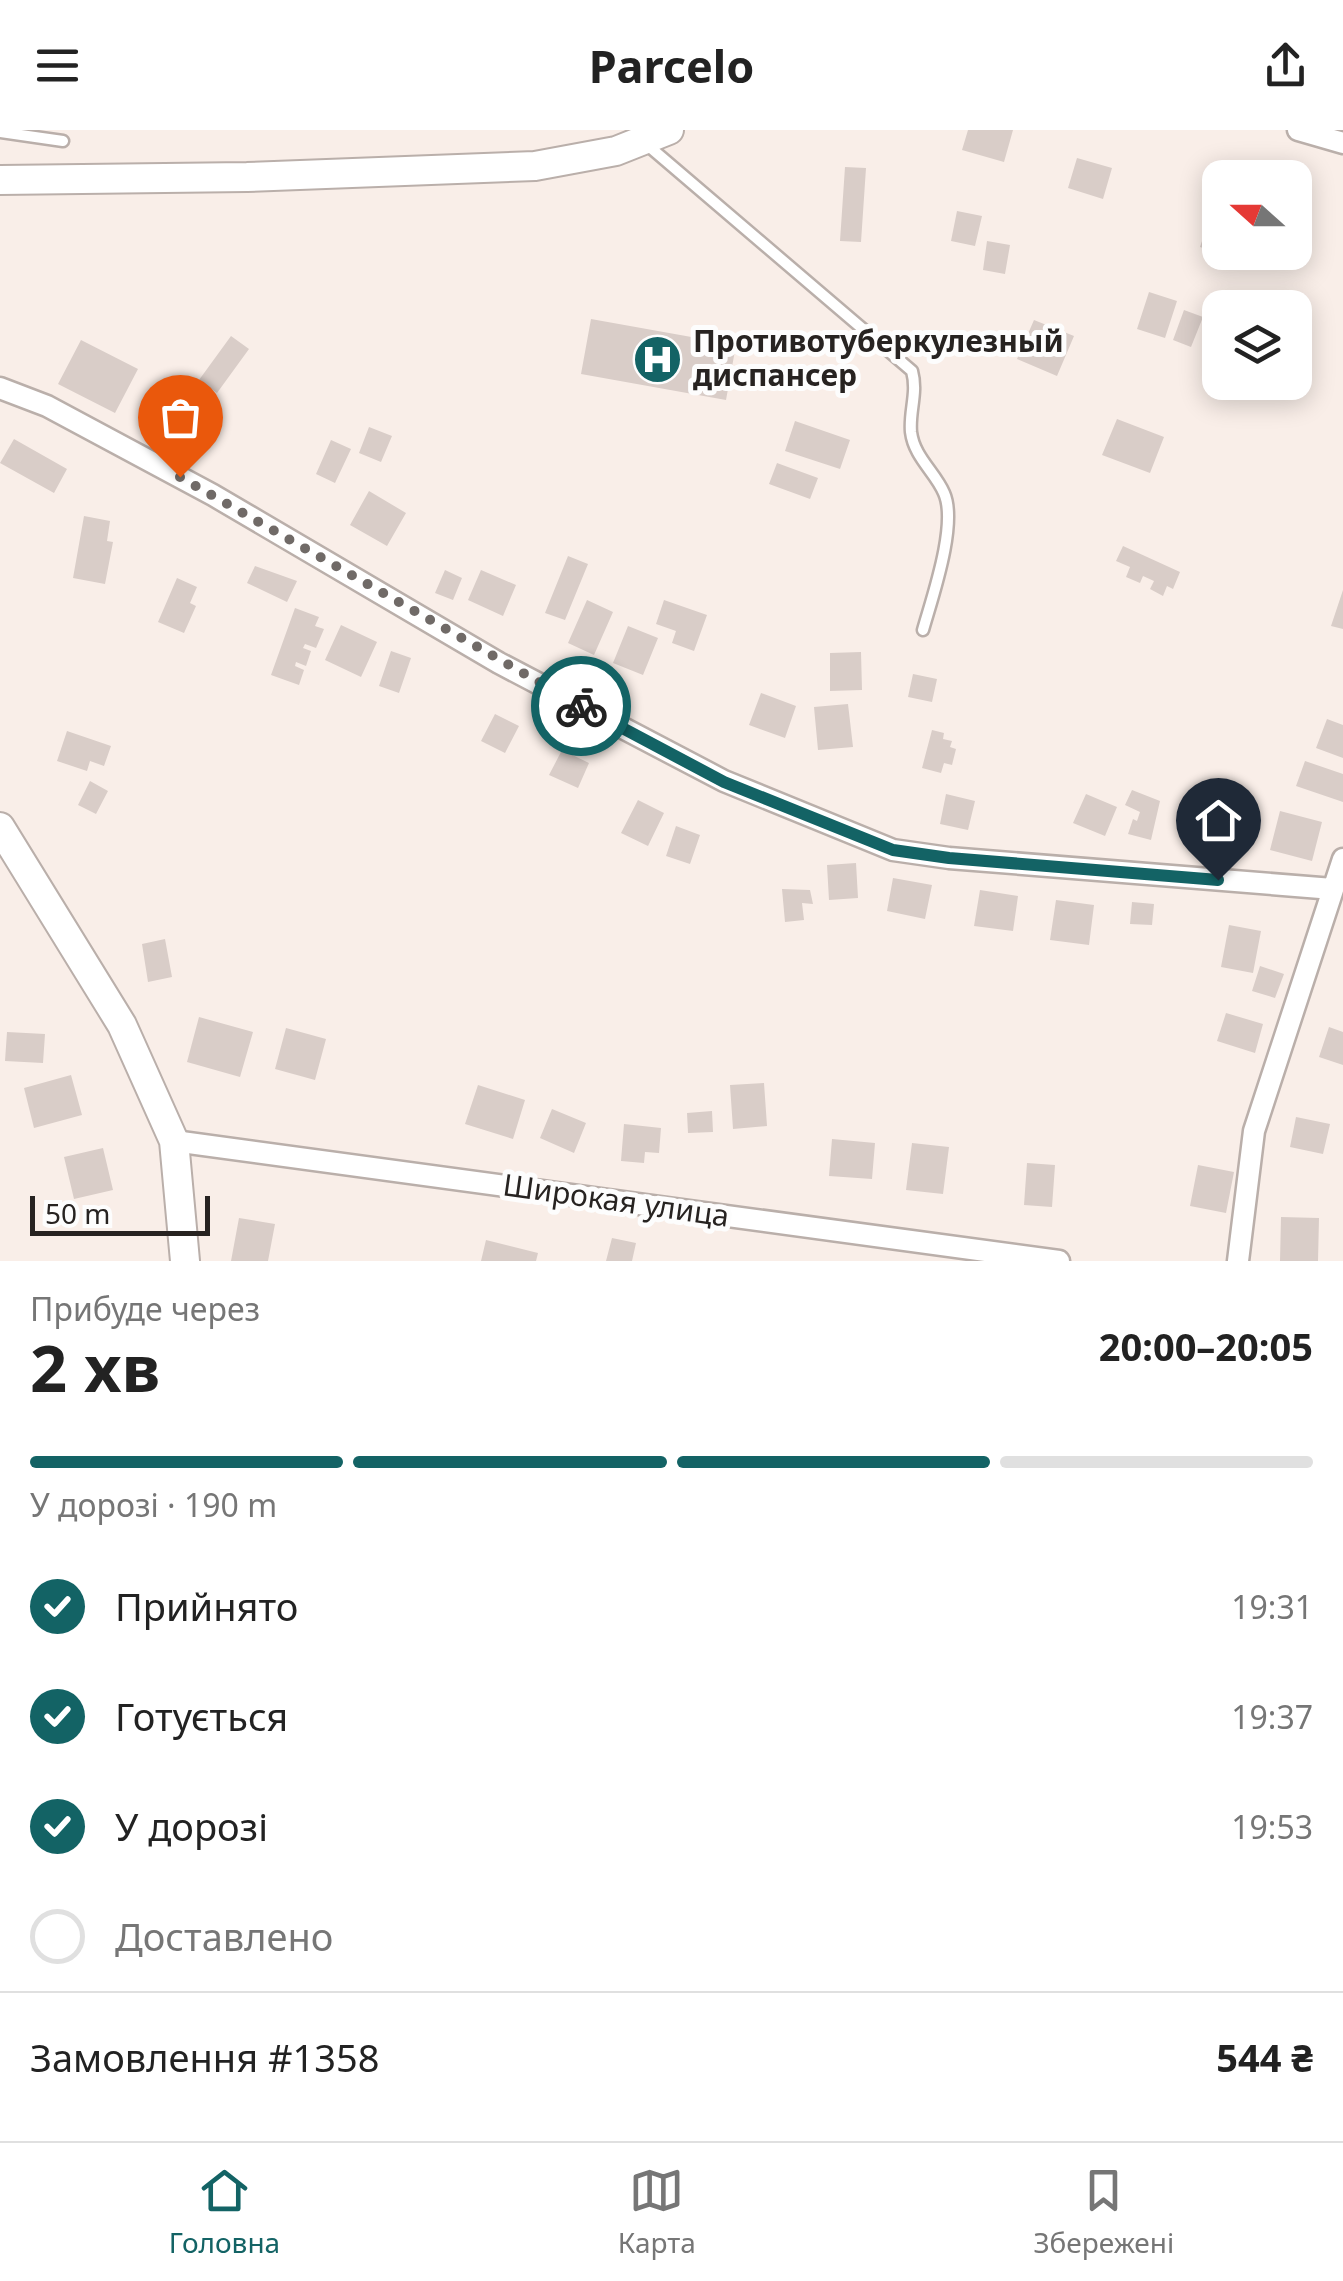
<!DOCTYPE html>
<html lang="uk">
<head>
<meta charset="utf-8">
<style>
	:root { --surface:#fff; --page:#f6f6f6; --text:#222; --muted:#767676; --line:#e0e0e0; --accent:#136365 }
	body { margin:0; font-family:"Noto Sans",sans-serif; background:var(--page); color:var(--text); height:100vh; display:flex; flex-direction:column; font-size:38px; white-space:nowrap }
	* { box-sizing:border-box; margin:0 }
	p { font-size:32px; color:var(--muted) }
	.icon { flex:none; width:55px; height:55px; fill:none; stroke:currentColor; stroke-width:2; stroke-linecap:round; stroke-linejoin:round }
	.map { position:relative; height:1131px; overflow:hidden }
	.sheet { display:flex; flex-direction:column; background:var(--surface); flex:1 }
	.sheet>* { flex:none }
	.needle { width:65px; rotate:291deg }
	.tools { position:absolute; left:1202px; top:30px; display:grid; gap:20px }
	.tools a { display:grid; place-items:center; width:110px; height:110px; border-radius:20px; background:var(--surface); box-shadow:0 5px 25px #0003; font-size:50px }
	.scale { position:absolute; left:30px; bottom:25px; width:180px; box-sizing:border-box; padding-left:10px; border:5px solid #272321; border-top:0; font-size:28px; line-height:35px; white-space:nowrap; color:#272321; -webkit-text-stroke:8px #fdfdfd; paint-order:stroke }
	.pin { position:absolute; display:grid; place-items:center; width:85px; height:85px; color:#fff; margin:-102px -42px; border-radius:50% 50% 50% 0; rotate:-45deg; box-shadow:0 0 10px #0007 }
	.pin .icon { rotate:45deg }
	.courier { position:absolute; display:grid; place-items:center; width:100px; height:100px; margin:-50px; border:8px solid #136365; border-radius:50%; background:#fff; color:#222; box-shadow:0 2px 12px #0007 }
	.overview em { font-style:normal; font-weight:700 }
	.overview div { display:flex; flex-direction:column-reverse }
	.overview { display:flex; align-items:center; justify-content:space-between; height:170px; padding:0 30px }
	h1 { font-size:65px; font-weight:700; line-height:75px }
	.bar { display:grid; grid-template-columns:repeat(4,1fr); gap:15px 10px; align-content:center; height:120px; padding:0 30px }
	.bar i { height:12px; border-radius:8px; background:var(--line) }
	.bar .selected { background:var(--accent) }
	.bar p { grid-column:span 4 }
	.line { display:flex; align-items:center; gap:25px; padding:0 30px; border-top:2px solid var(--line) }
	.line div { flex:1 }
	ol { padding:0 30px; list-style:none }
	li { display:flex; align-items:center; gap:30px; height:110px }
	li p { margin-inline-start:auto }
	li .icon { padding:10px; border-radius:50%; background:var(--accent); color:#fff; stroke-width:4 }
	li:last-child { color:var(--muted) }
	li i { width:55px; height:55px; border:5px solid var(--line); border-radius:50% }
	header { display:flex; justify-content:space-between; align-items:center; height:130px; padding:0 30px; background:var(--surface); font-size:45px; font-weight:700 }
	.tabs { display:flex; justify-content:space-around; align-items:center; height:140px; border-top:2px solid var(--line); background:var(--surface); font-size:28px; color:var(--muted) }
	.tabs a { display:grid; justify-items:center; gap:5px }
	.tabs .selected { color:var(--accent) }
	.map>svg:first-child { display:block }
	.building { fill:#d9cdc8 }
	.lines { fill:none; stroke-linecap:round; stroke-linejoin:round }
	.service-casing { stroke:#baafaa; stroke-width:15 }
	.minor-casing { stroke:#baafaa; stroke-width:25 }
	.secondary-casing { stroke:#baafaa; stroke-width:32 }
	.service { stroke:#fff; stroke-width:10 }
	.minor { stroke:#fff; stroke-width:20 }
	.secondary { stroke:#fff; stroke-width:28 }
	.done { stroke:#706a67; stroke-width:10; stroke-dasharray:0 18 }
	.route { stroke:#136365; stroke-width:12 }
	.labels { text-anchor:middle; stroke-width:10; stroke-linejoin:round; paint-order:stroke }
	.poi-label { font-size:30px; font-weight:bold; fill:#272321; stroke:#fdfdfd; text-anchor:start }
	.street-label { font-size:30px; fill:#272321; stroke:#fdfdfd }
</style>
</head>
<body>
<header><svg class="icon" aria-label="menu" viewBox="0 0 24 24"><path d="M4 6h16M4 12h16M4 18h16"/></svg>Parcelo<svg class="icon" aria-label="share" viewBox="0 0 24 24"><path d="M12 15V3M7 8l5-5 5 5M5 13v7h14v-7"/></svg></header>
<div class="map">
<svg width="1343" height="1131" viewBox="0 0 1343 1131">
	<rect width="100%" height="100%" fill="#f9eee8"/>
	<path class="building" d="M968 0H1013L1004 32 962 20Z
		M1077 28 1112 38 1103 69 1068 58Z
		M845 37 866 38 861 112 840 111Z
		M1214 75 1220 77V124L1200 117Z
		M957 81 982 86 975 116 951 111Z
		M987 111 1010 115 1005 144 983 140Z
		M1149 162 1177 171 1165 208 1137 199Z
		M1184 180 1203 187 1191 217 1173 210Z
		M591 189 736 215 726 270 581 244Z
		M1034 190 1074 206 1057 246 1017 229Z
		M231 206 249 219 217 263 199 250Z
		M81 210 138 239 115 283 58 254Z
		M1117 289 1164 307 1150 343 1102 325Z
		M795 291 850 310 840 339 785 321Z
		M369 297 392 306 381 332 359 323Z
		M14 309 67 339 54 363 0 333Z
		M331 310 351 319 335 353 316 344Z
		M777 333 818 348 810 369 769 354Z
		M369 361 406 383 387 416 350 395Z
		M84 386 110 391 107 411 113 412 105 454 73 448Z
		M1123 416 1180 442 1173 459 1167 456 1163 466 1150 459 1154 451 1143 446 1140 453 1126 447 1130 437 1116 431Z
		M568 426 588 434 565 490 545 483Z
		M255 436 297 451 287 472 247 453Z
		M445 440 462 448 453 470 435 463Z
		M481 440 516 455 503 486 468 470Z
		M177 448 197 457 190 473 196 476 184 503 158 492Z
		M1343 460V499L1331 496Z
		M587 470 613 482 594 525 568 513Z
		M664 470 707 485 694 521 672 513 676 501 656 494Z
		M295 478 319 487 315 496 324 499 316 518 305 514 303 518 311 521 306 536 296 532 295 536 304 540 299 555 271 545Z
		M341 495 377 512 361 547 325 530Z
		M628 496 658 508 643 545 613 533Z
		M391 521 411 528 399 563 379 556Z
		M861 522 862 560 830 561V523Z
		M913 544 937 549 932 572 908 567Z
		M761 563 796 576 785 608 749 595Z
		M848 574 853 617 818 620 814 577Z
		M495 584 519 596 505 623 481 611Z
		M1327 589 1343 595V628L1316 618Z
		M932 600 944 603 943 609 952 611 950 617 956 619 952 635 944 633 941 643 922 638Z
		M67 601 111 616 104 636 90 631 87 641 57 631Z
		M562 620 589 633 578 658 549 645Z
		M1305 631 1343 644V672L1296 656Z
		M90 651 108 661 96 684 78 675Z
		M1132 660 1160 671 1151 710 1128 704 1133 689 1137 691 1140 682 1125 675Z
		M946 664 975 671 968 700 940 694Z
		M1086 664 1117 677 1105 706 1073 693Z
		M638 670 664 683 648 716 621 703Z
		M1280 681 1322 692 1312 731 1270 720Z
		M676 696 700 705 690 734 666 726Z
		M856 733 858 768 829 770 827 735Z
		M893 748 932 755 925 789 887 781Z
		M782 759 810 760 813 774 802 773 804 790 785 792Z
		M980 760 1018 766 1013 801 974 796Z
		M1056 770 1094 775 1089 815 1050 810Z
		M1132 772 1154 774 1152 795 1130 794Z
		M1229 795 1261 801 1253 843 1221 837Z
		M165 809 172 847 148 852 142 814Z
		M1260 836 1284 844 1275 868 1252 861Z
		M1226 883 1263 894 1255 923 1217 911Z
		M199 887 253 902 240 947 187 932Z
		M1329 897 1343 902V935L1319 927Z
		M286 898 326 909 315 950 275 939Z
		M7 902 45 904 43 933 5 931Z
		M71 945 82 985 34 998 24 958Z
		M764 953 767 996 733 999 730 955Z
		M478 955 525 970 513 1009 465 994Z
		M552 979 586 993 574 1023 540 1008Z
		M712 981 713 1002 688 1003 687 983Z
		M1296 987 1330 994 1323 1024 1290 1017Z
		M624 994 661 998 659 1023 645 1022 644 1033 621 1031Z
		M832 1009 875 1013 872 1049 829 1046Z
		M912 1013 949 1017 943 1064 906 1060Z
		M103 1018 113 1060 74 1069 64 1027Z
		M1027 1033 1055 1035 1052 1077 1024 1075Z
		M1198 1035 1234 1042 1226 1083 1190 1076Z
		M1281 1087 1319 1088 1318 1131H1280Z
		M239 1088 275 1094 268 1131H231Z
		M612 1108 636 1113 632 1131H606Z
		M486 1110 538 1123 536 1131H481Z"/>
	<g class="lines">
		<defs>
			<path id="service" d="M0 2 63 11
				M645 13 912 241C918 263 909 281 911 302 914 327 935 342 944 363 958 394 932 468 923 500"/>
			<path id="minor" d="M1298 0 1343 13
				M0 258 47 276 213 365 499 533 724 651 893 720 949 728 1333 759
				M174 1011 1059 1131
				M1238 1131 1254 1001 1343 729"/>
			<path id="secondary" d="M0 50 247 47 535 36 616 21 669 0
				M0 697 122 895 174 1011 185 1131"/>
		</defs>
		<use href="#service" class="service-casing"/>
		<use href="#minor" class="minor-casing"/>
		<use href="#secondary" class="secondary-casing"/>
		<use href="#service" class="service"/>
		<use href="#minor" class="minor"/>
		<use href="#secondary" class="secondary"/>
	</g>
	<g class="lines">
		<path class="done" d="M180 347 581 576"/>
		<path class="route" d="M581 576 724 652 893 720 949 728 1218 750"/>
	</g>
	<defs>
		<symbol id="hospital-disc" viewBox="-11 -11 22 22"><circle r="9.5" fill="#136365" stroke="#fdfdfd"/><path d="M-5-5h3v3.5h4V-5h3V5h-3V1.5h-4V5h-3Z" fill="#fff"/></symbol>
	</defs>
	<g fill-rule="evenodd">
		<use href="#hospital-disc" x="630" y="202" width="55" height="55"/>
	</g>
	<g class="labels">
		<g class="poi-label">
			<text x="693" y="222">Противотуберкулезный<tspan x="693" dy="34">диспансер</tspan></text>
		</g>
		<g class="street-label">
			<text transform="translate(616 1071) rotate(8)" y="10">Широкая улица</text>
		</g>
	</g>
</svg>
<div class="tools">
<a><svg class="needle" viewBox="-14 -14 28 28"><path d="M0-13l5 13h-10z" fill="#e53935"/><path d="M0 13l5-13h-10z" fill="#767676"/></svg></a>
<a><svg class="icon" aria-label="layers" viewBox="0 0 24 24"><path d="M12 4l9 5-9 5-9-5zM3 14l9 5 9-5"/></svg></a>
</div>
<div class="scale">50 m</div>
<div class="pin" style="left:180px;top:347px;background:#ea580c"><svg class="icon" aria-label="bag" viewBox="0 0 24 24"><path d="M5 8h14l-1 12H6zM9 8a3 3 0 0 1 6 0"/></svg></div>
<div class="pin" style="left:1218px;top:750px;background:#1f2937"><svg class="icon" aria-label="home" viewBox="0 0 24 24"><path d="M3 11l9-7 9 7M6 9v11h12V9"/></svg></div>
<div class="courier" style="left:581px;top:576px"><svg class="icon" aria-label="bike" viewBox="0 0 24 24"><circle cx="6" cy="16" r="4"/><circle cx="18" cy="16" r="4"/><path d="M6 16l4-8h5l3 8M10 8l3 8H6M13 5h3"/></svg></div>
</div>
<section class="sheet">
<div class="overview"><div><h1>2 хв</h1><p>Прибуде через</p></div><em>20:00–20:05</em></div>
<div class="bar"><i class="selected"></i><i class="selected"></i><i class="selected"></i><i></i><p>У дорозі · 190 m</p></div>
<ol>
<li><svg class="icon" aria-label="check" viewBox="0 0 24 24"><path d="M5 12l5 5 9-10"/></svg>Прийнято<p>19:31</p></li>
<li><svg class="icon" aria-label="check" viewBox="0 0 24 24"><path d="M5 12l5 5 9-10"/></svg>Готується<p>19:37</p></li>
<li><svg class="icon" aria-label="check" viewBox="0 0 24 24"><path d="M5 12l5 5 9-10"/></svg>У дорозі<p>19:53</p></li>
<li><i></i>Доставлено</li>
</ol>
<div class="line" style="height:130px"><div>Замовлення #1358</div><b>544 ₴</b></div>
</section>
<nav class="tabs">
<a class="selected"><svg class="icon" aria-label="home" viewBox="0 0 24 24"><path d="M3 11l9-7 9 7M6 9v11h12V9"/></svg>Головна</a>
<a><svg class="icon" aria-label="map" viewBox="0 0 24 24"><path d="M3 6l6-2 6 2 6-2v14l-6 2-6-2-6 2zM9 4v14M15 6v14"/></svg>Карта</a>
<a><svg class="icon" aria-label="saved" viewBox="0 0 24 24"><path d="M7 4h10v16l-5-4-5 4z"/></svg>Збережені</a>
</nav>
</body>
</html>
